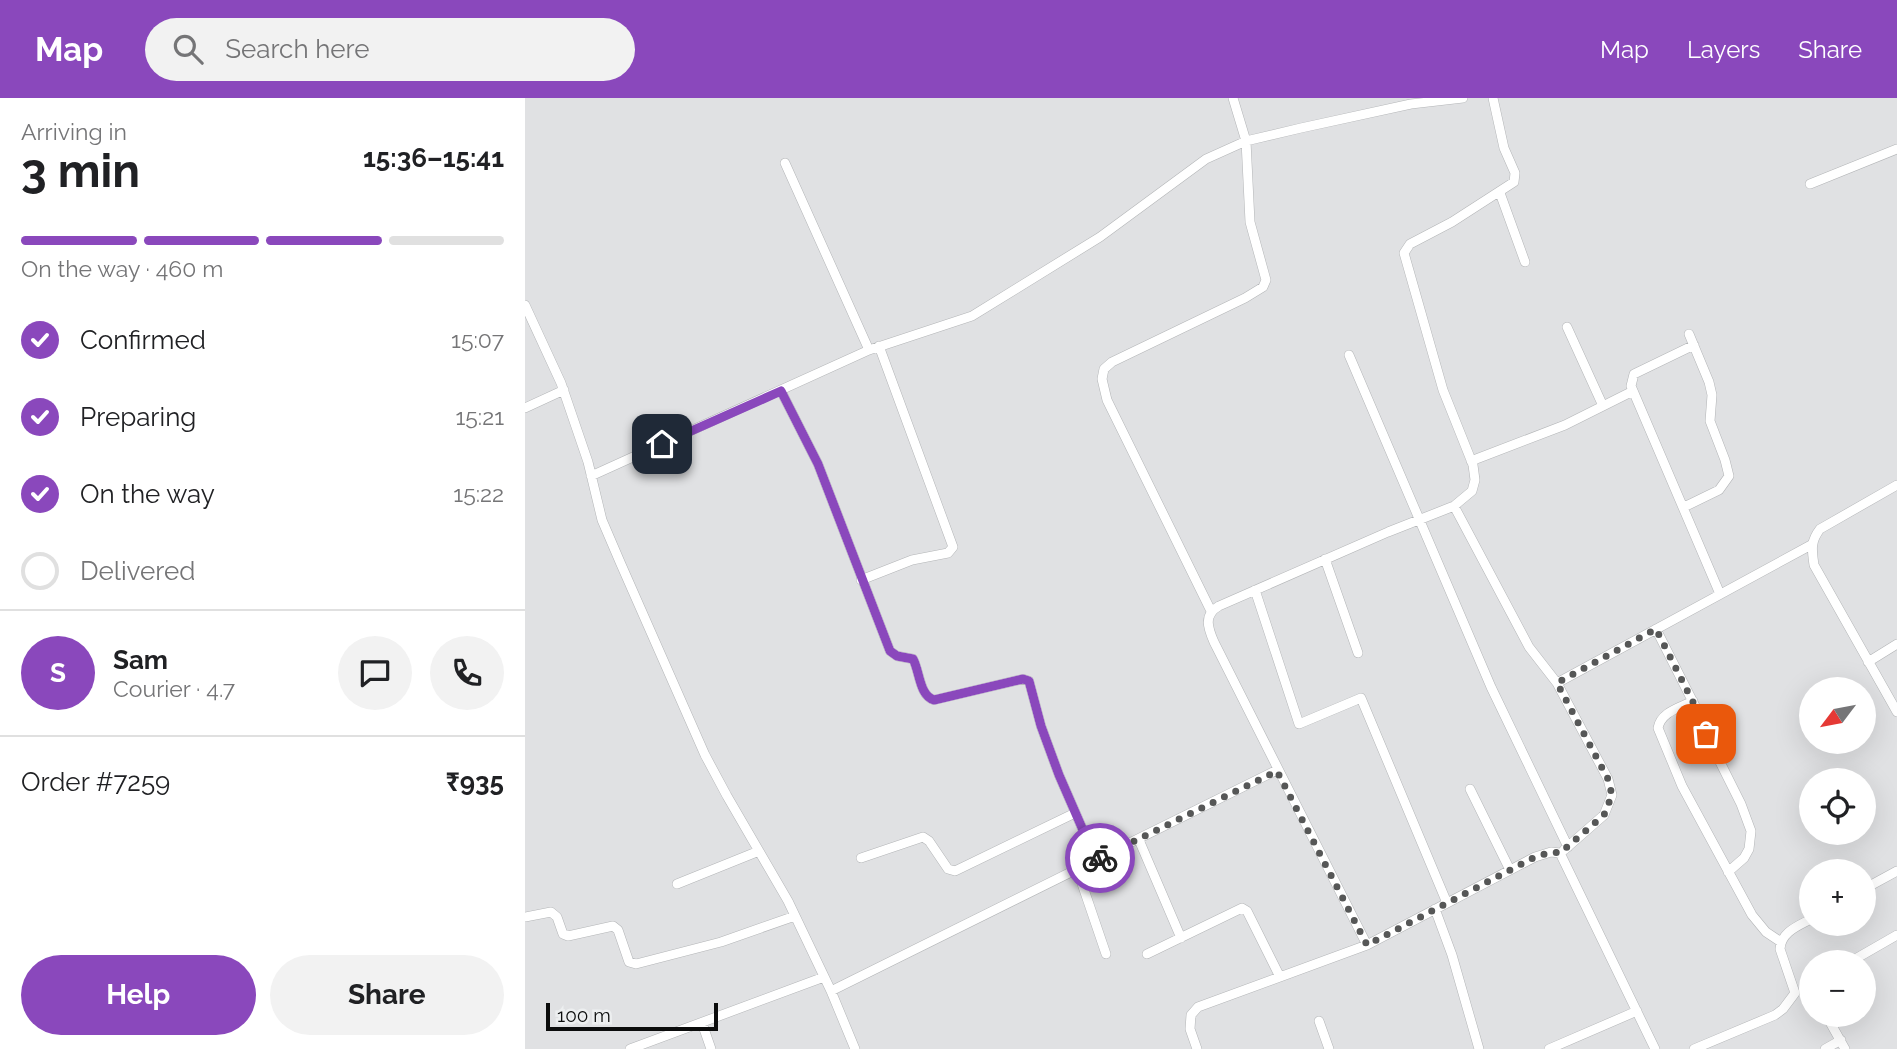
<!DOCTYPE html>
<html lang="en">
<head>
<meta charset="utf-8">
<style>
	:root { --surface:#fff; --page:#f2f2f2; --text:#202124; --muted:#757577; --line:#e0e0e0; --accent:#8a48bc }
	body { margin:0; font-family:Raleway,sans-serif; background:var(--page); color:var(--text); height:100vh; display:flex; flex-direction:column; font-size:26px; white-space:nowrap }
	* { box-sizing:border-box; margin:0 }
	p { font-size:23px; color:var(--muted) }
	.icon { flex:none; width:38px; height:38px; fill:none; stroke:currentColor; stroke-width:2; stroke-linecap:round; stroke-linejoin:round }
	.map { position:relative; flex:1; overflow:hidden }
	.sheet { display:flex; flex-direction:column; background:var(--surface); width:525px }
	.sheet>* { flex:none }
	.needle { width:46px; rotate:238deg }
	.fabs { position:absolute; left:1274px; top:579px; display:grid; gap:14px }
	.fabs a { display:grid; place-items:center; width:77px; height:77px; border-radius:50%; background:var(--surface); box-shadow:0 7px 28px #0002; font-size:35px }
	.scale { position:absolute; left:21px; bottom:18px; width:172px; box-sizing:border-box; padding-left:7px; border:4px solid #0b0c0c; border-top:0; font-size:19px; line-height:24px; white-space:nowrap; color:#0b0c0c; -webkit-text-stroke:5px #edeff0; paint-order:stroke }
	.pin { position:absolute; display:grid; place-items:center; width:60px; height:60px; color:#fff; margin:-30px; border-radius:14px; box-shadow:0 4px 10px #0006 }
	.courier { position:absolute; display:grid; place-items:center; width:70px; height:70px; margin:-35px; border:5px solid #8a48bc; border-radius:50%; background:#fff; color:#222; box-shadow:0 2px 9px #0007 }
	.head em { font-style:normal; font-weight:700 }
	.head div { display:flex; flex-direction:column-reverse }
	.head { display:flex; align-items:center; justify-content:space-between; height:119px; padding:0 21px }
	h1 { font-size:46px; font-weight:700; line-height:52px }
	.bar { display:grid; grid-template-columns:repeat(4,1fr); gap:10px 7px; align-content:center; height:84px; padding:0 21px }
	.bar i { height:9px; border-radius:5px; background:var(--line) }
	.bar .on { background:var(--accent) }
	.bar p { grid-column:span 4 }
	.line { display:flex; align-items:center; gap:18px; padding:0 21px; border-top:2px solid var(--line) }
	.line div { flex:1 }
	.round { display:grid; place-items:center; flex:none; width:74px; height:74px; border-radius:37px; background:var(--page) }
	ol { padding:0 21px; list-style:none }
	li { display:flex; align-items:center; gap:21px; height:77px }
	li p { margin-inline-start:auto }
	li .icon { padding:7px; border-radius:50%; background:var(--accent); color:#fff; stroke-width:4 }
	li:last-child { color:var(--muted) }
	li i { width:38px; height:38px; border:4px solid var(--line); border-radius:50% }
	.action { display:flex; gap:14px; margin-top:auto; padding:14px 21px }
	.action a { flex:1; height:80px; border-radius:42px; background:var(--accent); color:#fff; font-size:28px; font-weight:700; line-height:80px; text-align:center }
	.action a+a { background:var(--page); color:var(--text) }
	header { display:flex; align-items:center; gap:42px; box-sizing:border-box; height:98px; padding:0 35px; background:var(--accent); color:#fff }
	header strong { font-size:33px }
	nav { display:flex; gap:38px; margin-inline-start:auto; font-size:24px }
	.search { width:490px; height:63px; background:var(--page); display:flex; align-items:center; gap:18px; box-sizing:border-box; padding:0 24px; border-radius:38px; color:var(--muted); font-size:26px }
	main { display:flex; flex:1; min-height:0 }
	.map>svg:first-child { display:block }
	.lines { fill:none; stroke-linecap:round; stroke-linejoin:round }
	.street-casing { stroke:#b3b5b7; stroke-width:10 }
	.street { stroke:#fff; stroke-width:9 }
	.done { stroke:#565757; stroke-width:7; stroke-dasharray:0 12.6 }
	.route { stroke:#8a48bc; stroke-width:9 }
</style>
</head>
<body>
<header>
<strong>Map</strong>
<div class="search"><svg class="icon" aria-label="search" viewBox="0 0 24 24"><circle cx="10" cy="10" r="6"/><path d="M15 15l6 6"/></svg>Search here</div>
<nav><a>Map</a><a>Layers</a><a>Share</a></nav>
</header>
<main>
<section class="sheet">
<div class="head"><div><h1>3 min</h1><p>Arriving in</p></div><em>15:36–15:41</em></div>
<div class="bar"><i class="on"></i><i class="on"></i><i class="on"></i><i></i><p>On the way · 460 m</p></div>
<ol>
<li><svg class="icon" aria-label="check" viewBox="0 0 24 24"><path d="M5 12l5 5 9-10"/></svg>Confirmed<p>15:07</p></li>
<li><svg class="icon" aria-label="check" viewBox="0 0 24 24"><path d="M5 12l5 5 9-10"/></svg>Preparing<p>15:21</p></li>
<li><svg class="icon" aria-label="check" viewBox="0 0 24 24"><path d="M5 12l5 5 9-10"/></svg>On the way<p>15:22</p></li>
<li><i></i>Delivered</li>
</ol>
<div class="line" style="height:126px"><b class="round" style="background:var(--accent);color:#fff">S</b><div><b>Sam</b><p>Courier · 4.7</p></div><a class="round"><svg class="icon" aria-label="chat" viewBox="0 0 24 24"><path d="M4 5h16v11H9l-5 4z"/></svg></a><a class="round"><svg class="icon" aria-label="phone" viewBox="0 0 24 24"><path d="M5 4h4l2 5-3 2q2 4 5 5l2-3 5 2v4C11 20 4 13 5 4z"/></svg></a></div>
<div class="line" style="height:91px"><div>Order #7259</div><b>₹935</b></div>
<div class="action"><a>Help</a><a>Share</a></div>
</section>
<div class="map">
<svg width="1372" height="951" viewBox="0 0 1372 951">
	<rect width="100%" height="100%" fill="#e0e1e3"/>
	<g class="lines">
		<defs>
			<path id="street" d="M260 65 344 252
				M1285 86 1372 51
				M975 95 1000 164
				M0 207 36 285 63 364 77 422 95 464 180 657 202 698 263 803 306 893 330 951
				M1042 229 1078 308
				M1169 247 1109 276 1106 288 1195 496
				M824 257 966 589 1043 749
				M256 293 293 366 365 553 372 558 388 561C395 574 394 597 409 602L498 581 504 583 516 628 534 677 571 762
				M0 310 39 292
				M946 363 1040 327 1108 293
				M66 378 344 252 447 218 575 139 681 61 721 43 776 30 886 6 938 0
				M1372 387 1295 431C1285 444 1287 452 1289 467L1372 614
				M929 408 1004 549 1032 585 1083 681 1087 697 1079 717 1039 752
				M1159 409 1194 392 1204 378 1200 362 1185 323 1187 297 1184 284 1164 236
				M800 461 833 555
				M336 482 387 462 423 455 428 449 354 248
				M730 492 774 626 836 600 922 805
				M686 513 582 302 577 281 579 271 587 264 720 200 738 189 741 182 725 124 721 43 708 0
				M1131 531 1170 608 1181 636 1216 706 1226 733 1224 751 1219 760 1203 774
				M1343 564 1372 546
				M1032 585 1286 447
				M1168 603C1154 610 1136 614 1133 630L1157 688 1227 817 1241 834 1256 844
				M945 691 985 772
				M614 742 656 840
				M336 760 398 739 404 743 423 771 430 773 550 715
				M552 771 581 856
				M152 786 234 753
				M1339 791 1372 773
				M910 811 927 857 954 951
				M0 819 26 814 32 819 38 836 43 838 88 828 93 832 104 864 111 866 196 844 270 818
				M842 847 689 544C683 530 678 517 694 508L863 434 929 408 947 393 950 382 948 367 918 292 879 155 885 146 927 124 989 84 990 75 979 50 968 0
				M622 856 717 810 722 813 755 879
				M1325 864 1372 837
				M306 893 752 672
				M1301 917 1320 951
				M794 923 804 951
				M177 925 186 951
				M105 951 299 879
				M672 951 665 931 666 917 673 909 842 847 1010 759 1026 754 1035 755 1130 951
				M1024 951 1112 913
				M1169 951 1250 917 1258 911 1270 895 1255 851C1256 834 1273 828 1286 821
				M1300 951 1316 942"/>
		</defs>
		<use href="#street" class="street-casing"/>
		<use href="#street" class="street"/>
	</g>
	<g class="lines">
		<path class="done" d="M575 760 752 673 842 847 1010 759 1026 754 1035 755 1079 717 1087 697 1083 681 1032 585 1131 531 1170 608 1181 636"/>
		<path class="route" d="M137 346 256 293 293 366 365 553 372 558 388 561C395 574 394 597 409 602L498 581 504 583 516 628 534 677 571 762 575 760"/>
	</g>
</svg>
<div class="fabs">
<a><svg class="needle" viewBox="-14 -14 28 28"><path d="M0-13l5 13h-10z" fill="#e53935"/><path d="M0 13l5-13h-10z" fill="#757577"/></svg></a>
<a><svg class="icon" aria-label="locate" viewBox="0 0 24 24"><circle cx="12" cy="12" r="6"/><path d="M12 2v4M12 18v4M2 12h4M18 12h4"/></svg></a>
<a>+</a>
<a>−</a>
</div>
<div class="scale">100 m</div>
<div class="pin" style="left:1181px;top:636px;background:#ea580c"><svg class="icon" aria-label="bag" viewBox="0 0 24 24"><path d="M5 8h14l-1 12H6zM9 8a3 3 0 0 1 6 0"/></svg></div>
<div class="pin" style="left:137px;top:346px;background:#1f2937"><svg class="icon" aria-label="home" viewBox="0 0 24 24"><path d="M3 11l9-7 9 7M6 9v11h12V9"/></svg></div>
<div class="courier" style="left:575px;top:760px"><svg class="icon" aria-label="bike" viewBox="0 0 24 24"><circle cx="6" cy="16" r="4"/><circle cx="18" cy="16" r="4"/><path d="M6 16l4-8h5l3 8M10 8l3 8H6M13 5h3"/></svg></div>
</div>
</main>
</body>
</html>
